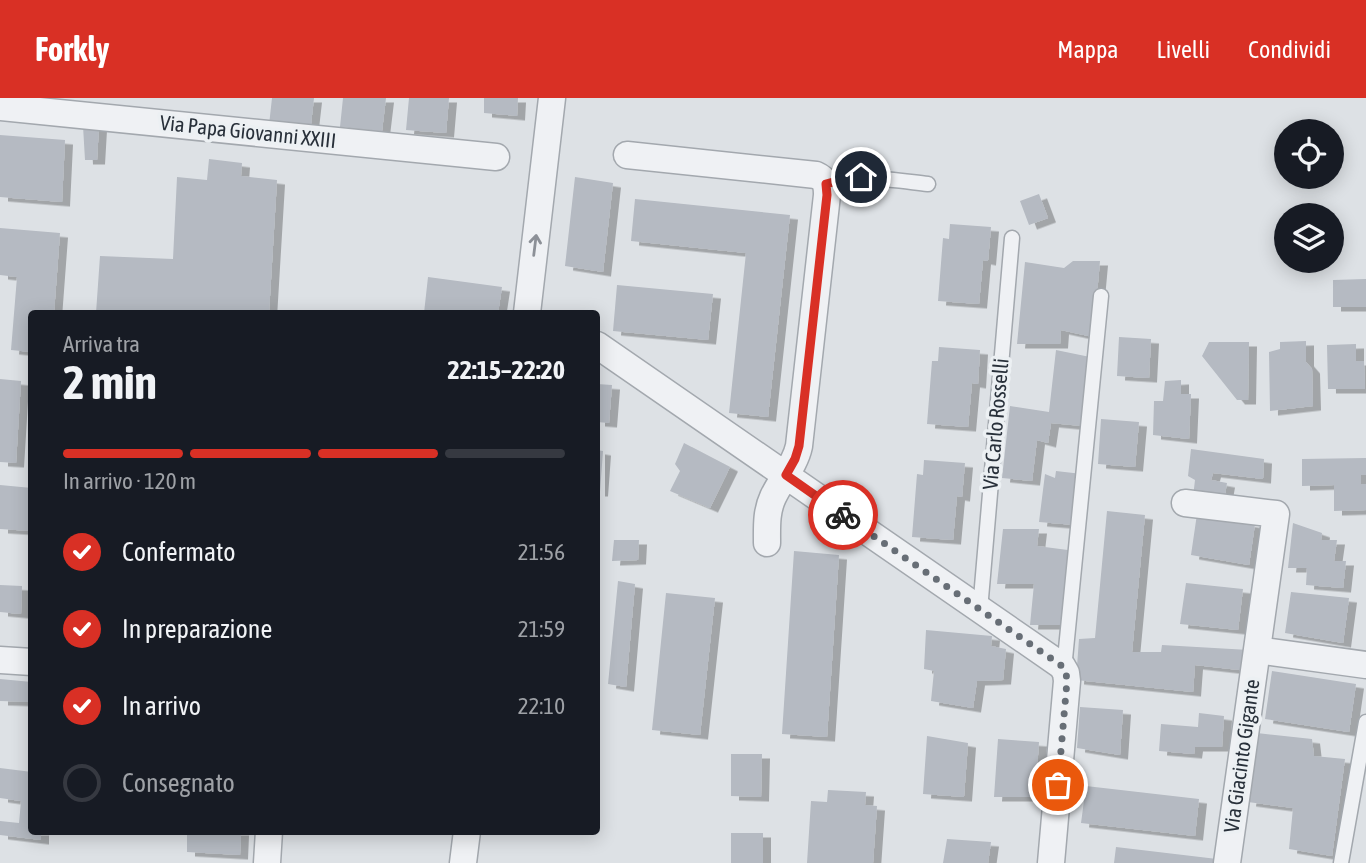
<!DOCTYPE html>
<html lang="it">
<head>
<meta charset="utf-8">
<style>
	:root { --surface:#171b24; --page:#242831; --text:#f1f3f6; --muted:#9ea1a6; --line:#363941; --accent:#d93025 }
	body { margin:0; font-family:"Asap Condensed",sans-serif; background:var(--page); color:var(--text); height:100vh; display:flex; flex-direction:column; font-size:26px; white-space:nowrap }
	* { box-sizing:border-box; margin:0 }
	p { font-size:23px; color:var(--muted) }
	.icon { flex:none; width:38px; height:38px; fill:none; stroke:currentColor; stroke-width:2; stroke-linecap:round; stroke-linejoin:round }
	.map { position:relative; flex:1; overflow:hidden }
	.details { position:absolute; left:28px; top:212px; width:572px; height:525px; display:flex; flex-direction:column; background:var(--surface); border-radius:7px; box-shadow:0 4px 18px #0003 }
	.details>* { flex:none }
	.tools { position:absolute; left:1274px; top:21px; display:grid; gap:14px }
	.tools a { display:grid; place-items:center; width:70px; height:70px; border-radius:50%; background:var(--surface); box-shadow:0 4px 18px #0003; font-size:35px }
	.pin { position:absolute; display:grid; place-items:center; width:60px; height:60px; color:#fff; margin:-30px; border:4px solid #fff; border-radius:50%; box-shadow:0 2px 7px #0007 }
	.courier { position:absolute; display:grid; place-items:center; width:70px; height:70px; margin:-35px; border:5px solid #d93025; border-radius:50%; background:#fff; color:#222; box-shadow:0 2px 9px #0007 }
	.head em { font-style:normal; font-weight:700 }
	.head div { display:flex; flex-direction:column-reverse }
	.head { display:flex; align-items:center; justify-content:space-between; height:119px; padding:0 35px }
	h1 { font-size:46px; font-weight:700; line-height:52px }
	.bar { display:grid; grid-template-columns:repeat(4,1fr); gap:10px 7px; align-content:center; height:84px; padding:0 35px }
	.bar i { height:9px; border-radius:5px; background:var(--line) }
	.bar .on { background:var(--accent) }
	.bar p { grid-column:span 4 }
	ol { padding:0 35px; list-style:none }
	li { display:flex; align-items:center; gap:21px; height:77px }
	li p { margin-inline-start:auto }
	li .icon { padding:7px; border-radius:50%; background:var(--accent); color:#fff; stroke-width:4 }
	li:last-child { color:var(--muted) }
	li i { width:38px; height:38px; border:4px solid var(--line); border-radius:50% }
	header { display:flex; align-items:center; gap:42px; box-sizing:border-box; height:98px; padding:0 35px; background:var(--accent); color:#fff }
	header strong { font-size:33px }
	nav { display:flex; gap:38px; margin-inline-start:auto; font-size:24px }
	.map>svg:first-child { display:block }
	.building { fill:#b5bac2; filter:url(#shadow) }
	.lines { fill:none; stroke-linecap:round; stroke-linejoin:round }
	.lane-casing { stroke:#a3a8ae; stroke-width:17 }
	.street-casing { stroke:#a3a8ae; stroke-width:29 }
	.lane { stroke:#eff1f4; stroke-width:14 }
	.street { stroke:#eff1f4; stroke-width:26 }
	.oneway { stroke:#8c9097 }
	.done { stroke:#676e76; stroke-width:7; stroke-dasharray:0 12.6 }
	.route { stroke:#d93025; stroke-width:9 }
	.labels { text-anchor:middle; stroke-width:7; stroke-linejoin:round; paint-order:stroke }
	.street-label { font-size:21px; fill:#28303a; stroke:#ecf0f3 }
</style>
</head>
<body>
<header>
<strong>Forkly</strong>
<nav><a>Mappa</a><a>Livelli</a><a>Condividi</a></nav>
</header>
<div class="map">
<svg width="1366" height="765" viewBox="0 0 1366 765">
	<defs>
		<filter id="shadow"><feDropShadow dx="8" dy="4.5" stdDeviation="0" flood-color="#0004"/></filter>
	</defs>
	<rect width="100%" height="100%" fill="#dde1e5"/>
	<path class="building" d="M272 0H314L311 26 269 27Z
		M343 0H386L382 33 340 29Z
		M409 0H449L446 35 406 32Z
		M484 0H518L517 18 484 15Z
		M83 28H99L97 62H85Z
		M0 37 65 42 62 104 0 99Z
		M209 61 242 65 241 78 277 82 269 215H96L100 158 173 161 177 79 207 82Z
		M575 79 613 85 603 174 565 168Z
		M1039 96 1048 120 1029 127 1020 103Z
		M635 101 790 117 768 319 729 315 746 155 631 143Z
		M950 126 991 129 988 163 983 162 979 206 938 203 943 140 949 141Z
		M0 130 60 135 54 215H32V254L11 252 17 179 0 177Z
		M1073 163H1100L1093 239 1061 232 1060 246H1017L1025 164 1064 170Z
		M428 179 502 189 498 215H424Z
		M1366 181V209H1333V182Z
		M617 187 713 196 708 242 613 233Z
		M1119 239 1151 241 1149 280 1117 278Z
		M1306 243V264L1312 271 1313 308 1270 313 1269 254 1280 251V244Z
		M1209 244H1249L1248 302H1237L1202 258Z
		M1356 246V263H1364L1365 291H1328L1327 247Z
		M939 249 980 252 978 286 972 285 968 329 927 326 932 263H938Z
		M1056 252 1090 259 1082 328 1051 325 1048 345 1037 342 1032 383 1002 380 1010 308 1049 314Z
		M0 281 21 283 16 365 0 364Z
		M1181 282V296H1191L1189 341 1153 337 1154 303H1163L1165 283Z
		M597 286 612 287 609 325 597 324Z
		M1101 321 1139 324 1135 369 1098 366Z
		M684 345 730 369 710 410 670 393 680 373 675 366Z
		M1191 351 1264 361 1263 381 1213 375 1211 382 1227 385 1224 402 1193 399 1195 382 1188 378Z
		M597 352 603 353 600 394H597Z
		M1366 360V377H1361V386H1366V412L1334 413V387L1302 388V361Z
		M924 362 965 365 962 399 957 398 953 442 912 439 917 376 923 377Z
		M1056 373 1082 376 1075 427 1039 424 1045 376 1055 380Z
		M0 387 32 390V433L0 431Z
		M1107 413 1145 417 1132 554H1161L1162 547 1249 552 1248 573 1195 567 1193 594 1076 582 1079 541 1095 540Z
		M1197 416 1255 426 1249 467 1191 457Z
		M1293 425 1322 435 1321 442H1337L1334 463H1346L1343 490 1306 487 1307 470H1288Z
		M1003 431H1039L1037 448 1068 452 1061 527H1030L1034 486H997Z
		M614 442H639L638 462 612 463Z
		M794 453 839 457 827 639 782 636Z
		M618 483 635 486 626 589 608 586Z
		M1186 485 1243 491 1238 532 1180 526Z
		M0 487 22 488 21 516 0 514Z
		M1291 494 1349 500 1343 545 1285 535Z
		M666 495 715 500 700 637 652 632Z
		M926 532 992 538 991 548 1006 551 1003 582 977 583 973 610 931 603 934 573 924 571Z
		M1272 573 1356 586 1349 634 1265 621Z
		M0 581 32 584 31 604 0 603Z
		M1080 609 1123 612 1120 657 1077 650Z
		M1199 615 1224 618 1222 649H1195L1194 656 1159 653 1161 626 1198 629Z
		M1257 635 1312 641 1314 658 1345 661 1332 758 1289 751 1293 710 1248 704Z
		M927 638 968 645 964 699 923 696Z
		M998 641 1039 644 1035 699H994Z
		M731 656H762L761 699 731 698Z
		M0 670 32 674V733H41V742L0 737V723L19 725 21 703 0 700Z
		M1086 688 1199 701 1195 738 1081 725Z
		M828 692 866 694 865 707 877 708 873 765H807L811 703 827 704Z
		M187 733H241L240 757 187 754Z
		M731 735H763V765H731Z
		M947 741 991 744 988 765H943Z
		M1116 749 1217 761V765H1114Z"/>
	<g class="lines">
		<defs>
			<path id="lane" d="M826 86C862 76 892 82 928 86
				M980 512 1012 140
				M1062 568 1065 561 1101 198
				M1341 765 1366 624"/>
			<path id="street" d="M0 9 496 59
				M627 57 816 77C825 81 827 86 827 97L799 348C795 367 781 382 773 399 766 414 767 429 767 445
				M527 215 552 0
				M597 247 1062 568 1066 575 1067 583 1051 765
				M1185 405 1276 416 1227 765
				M1257 552 1366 567
				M0 562 32 564
				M267 765 269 733
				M463 765 467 733"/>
		</defs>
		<use href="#lane" class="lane-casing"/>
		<use href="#street" class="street-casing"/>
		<use href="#lane" class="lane"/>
		<use href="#street" class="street"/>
	</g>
	<defs><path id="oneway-shaft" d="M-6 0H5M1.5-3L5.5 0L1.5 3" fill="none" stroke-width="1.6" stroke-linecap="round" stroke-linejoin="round" transform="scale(1.75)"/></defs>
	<use class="oneway" href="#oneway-shaft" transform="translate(535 147) rotate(-83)"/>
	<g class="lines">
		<path class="done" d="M843 417 1062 568 1066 575 1067 583 1058 687"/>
		<path class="route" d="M843 417 786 377 795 361 799 348 827 97 826 86 848 80 861 79"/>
	</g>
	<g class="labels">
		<g class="street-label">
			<text transform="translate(248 34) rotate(6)" y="7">Via Papa Giovanni XXIII</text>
			<text transform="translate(996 326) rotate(-85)" y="7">Via Carlo Rosselli</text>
			<text transform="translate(1242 658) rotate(-82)" y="7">Via Giacinto Gigante</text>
		</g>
	</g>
</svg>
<div class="tools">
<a><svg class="icon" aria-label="locate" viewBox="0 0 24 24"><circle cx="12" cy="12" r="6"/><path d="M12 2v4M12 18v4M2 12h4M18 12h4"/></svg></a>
<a><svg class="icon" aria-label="layers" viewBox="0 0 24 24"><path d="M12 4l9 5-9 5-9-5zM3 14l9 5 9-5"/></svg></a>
</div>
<div class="pin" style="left:1058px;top:687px;background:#ea580c"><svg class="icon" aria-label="bag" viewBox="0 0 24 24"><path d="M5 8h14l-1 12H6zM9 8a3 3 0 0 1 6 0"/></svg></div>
<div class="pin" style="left:861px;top:79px;background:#1f2937"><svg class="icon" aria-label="home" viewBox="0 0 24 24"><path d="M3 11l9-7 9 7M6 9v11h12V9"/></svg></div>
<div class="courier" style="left:843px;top:417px"><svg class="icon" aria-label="bike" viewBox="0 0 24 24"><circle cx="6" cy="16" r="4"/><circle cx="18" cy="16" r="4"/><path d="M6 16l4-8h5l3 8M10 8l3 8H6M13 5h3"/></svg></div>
<section class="details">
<div class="head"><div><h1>2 min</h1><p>Arriva tra</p></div><em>22:15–22:20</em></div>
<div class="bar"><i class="on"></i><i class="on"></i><i class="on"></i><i></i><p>In arrivo · 120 m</p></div>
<ol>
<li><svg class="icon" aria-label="check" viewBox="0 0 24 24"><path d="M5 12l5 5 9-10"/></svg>Confermato<p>21:56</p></li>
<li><svg class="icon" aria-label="check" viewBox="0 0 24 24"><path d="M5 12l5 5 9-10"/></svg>In preparazione<p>21:59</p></li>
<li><svg class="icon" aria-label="check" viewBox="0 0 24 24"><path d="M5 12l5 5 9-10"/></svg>In arrivo<p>22:10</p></li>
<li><i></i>Consegnato</li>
</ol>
</section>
</div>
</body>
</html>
